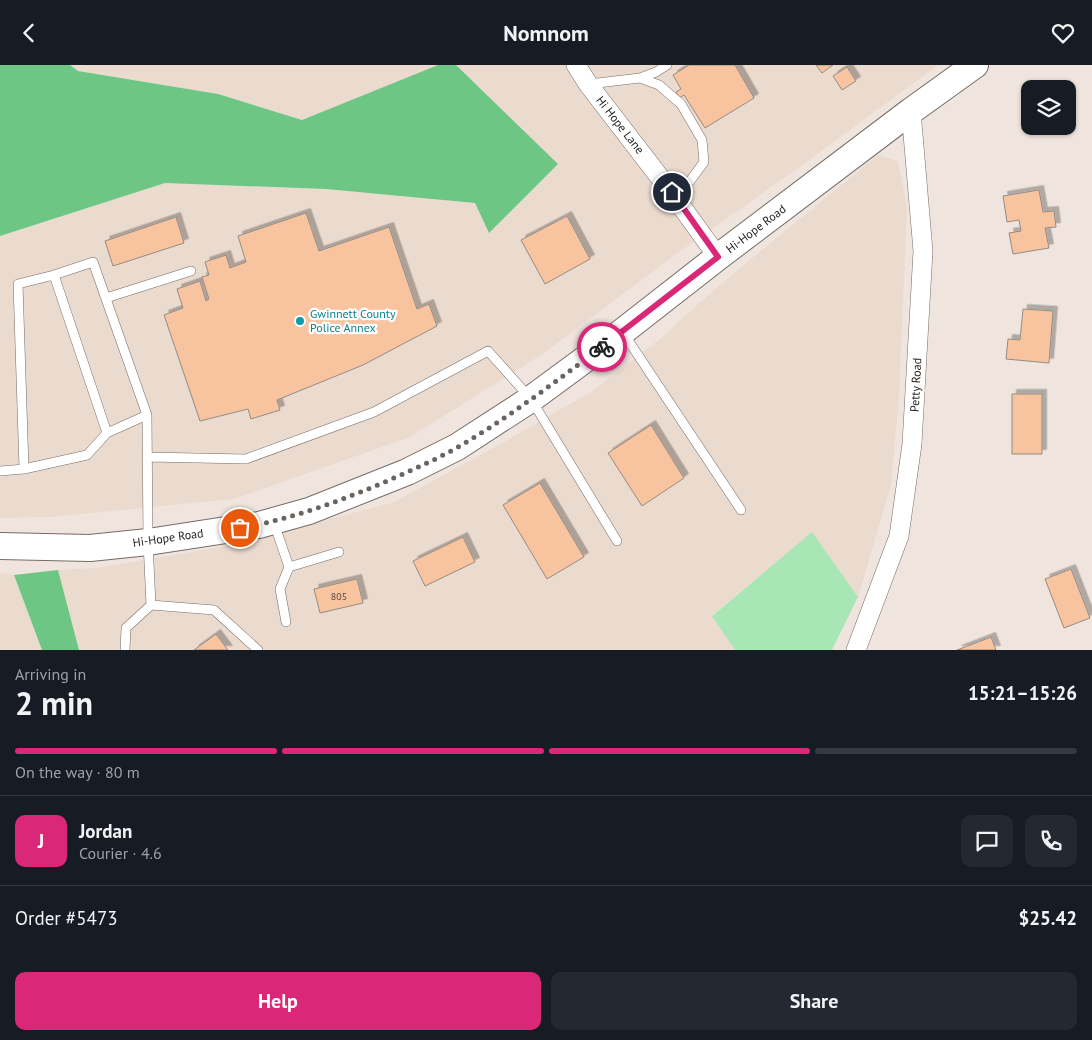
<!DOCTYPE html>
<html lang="en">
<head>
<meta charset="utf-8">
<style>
	:root { --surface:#171b24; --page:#242831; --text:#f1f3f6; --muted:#9ea1a6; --line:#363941; --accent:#db2777 }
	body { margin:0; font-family:"PT Sans",sans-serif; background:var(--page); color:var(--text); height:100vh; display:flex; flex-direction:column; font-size:19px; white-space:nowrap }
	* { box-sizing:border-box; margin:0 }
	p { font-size:16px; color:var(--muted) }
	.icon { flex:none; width:28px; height:28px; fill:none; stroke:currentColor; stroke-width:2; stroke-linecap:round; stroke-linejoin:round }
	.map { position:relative; height:585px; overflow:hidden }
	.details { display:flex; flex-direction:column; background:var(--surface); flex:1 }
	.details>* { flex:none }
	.controls { position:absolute; left:1021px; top:15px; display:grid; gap:10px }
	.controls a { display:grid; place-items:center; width:55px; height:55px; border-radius:10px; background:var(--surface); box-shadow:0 1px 4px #0004; font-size:25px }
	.pin { position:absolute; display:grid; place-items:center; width:42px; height:42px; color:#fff; margin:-21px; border:2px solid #fff; border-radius:50%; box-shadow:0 1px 5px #0007 }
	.courier { position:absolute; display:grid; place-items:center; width:50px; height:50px; margin:-25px; border:4px solid #db2777; border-radius:50%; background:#fff; color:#222; box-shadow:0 1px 6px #0007 }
	.head em { font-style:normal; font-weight:800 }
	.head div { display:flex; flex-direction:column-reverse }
	.head { display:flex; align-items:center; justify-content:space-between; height:85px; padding:0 15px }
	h1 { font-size:32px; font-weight:800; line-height:38px }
	.bar { display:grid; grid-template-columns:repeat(4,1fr); gap:8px 5px; align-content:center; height:60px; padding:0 15px }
	.bar i { height:6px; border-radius:4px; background:var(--line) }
	.bar .current { background:var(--accent) }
	.bar p { grid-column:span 4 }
	.line { display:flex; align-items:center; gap:12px; padding:0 15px; border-top:1px solid var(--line) }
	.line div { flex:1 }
	.round { display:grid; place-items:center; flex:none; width:52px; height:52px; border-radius:10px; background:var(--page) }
	.button { display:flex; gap:10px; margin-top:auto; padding:10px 15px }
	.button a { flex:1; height:58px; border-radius:10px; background:var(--accent); color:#fff; font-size:20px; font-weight:800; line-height:58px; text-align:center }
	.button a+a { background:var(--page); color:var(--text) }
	header { display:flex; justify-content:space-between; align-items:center; height:65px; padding:0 15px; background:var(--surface); font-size:22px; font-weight:800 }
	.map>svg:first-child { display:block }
	.built { fill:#ebdace }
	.green { fill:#a8e7b5 }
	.forest { fill:#6dc684 }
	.building { fill:#f8c49f; stroke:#948b84; filter:url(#shadow) }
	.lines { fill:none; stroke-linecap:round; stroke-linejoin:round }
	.lane-casing { stroke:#756c66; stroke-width:10 }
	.street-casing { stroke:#756c66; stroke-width:20 }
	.secondary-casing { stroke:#756c66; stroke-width:28 }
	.lane { stroke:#fff; stroke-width:9 }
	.street { stroke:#fff; stroke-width:19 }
	.secondary { stroke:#fff; stroke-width:26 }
	.done { stroke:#6a6460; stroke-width:5; stroke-dasharray:0 9 }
	.route { stroke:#db2777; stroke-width:6 }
	.culture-dot { fill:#0f9aa8; stroke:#fff; stroke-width:2 }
	.labels { text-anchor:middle; stroke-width:4.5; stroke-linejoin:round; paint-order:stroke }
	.number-label { font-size:10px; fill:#58483d }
	.street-label { font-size:12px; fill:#221e1c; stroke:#fff }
	.culture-label { font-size:12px; fill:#0d838f; stroke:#fff; text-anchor:start }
</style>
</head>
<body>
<header><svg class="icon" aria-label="back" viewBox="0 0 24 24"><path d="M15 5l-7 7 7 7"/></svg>Nomnom<svg class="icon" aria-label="heart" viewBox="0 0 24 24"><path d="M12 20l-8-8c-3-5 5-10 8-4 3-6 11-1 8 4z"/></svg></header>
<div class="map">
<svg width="1092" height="585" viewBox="0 0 1092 585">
	<defs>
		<filter id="shadow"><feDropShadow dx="4.5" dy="-4.5" stdDeviation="0" flood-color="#0004"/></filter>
	</defs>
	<rect width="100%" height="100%" fill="#efe5de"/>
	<path class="built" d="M70 0H438L302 55 218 29 78 6Z
		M456 0H938L808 96 678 188 544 288 410 372 234 434 50 452 0 453V171L165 118 326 124 475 138 489 168 558 99Z
		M878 90 898 96 907 143 899 331 891 420 858 532 812 467 712 550 735 585H79L58 505 97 503 215 483 392 438 506 376 592 326 669 267 678 257 729 212Z
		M0 508 14 510 42 585H0Z"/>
	<path class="green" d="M812 467 858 532 832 585H735L712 551Z"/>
	<path class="forest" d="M0 0H70L78 6 218 29 302 55 438 0H456L558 99 489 168 475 138 326 124 165 118 0 171Z
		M58 505 79 585H42L14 510Z"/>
	<path class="building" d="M689 0H735L754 33 705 63 684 30 679 33 676 27 681 24 673 10Z
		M816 0H833L822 8Z
		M847 2 856 16 842 25 833 11Z
		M1039 125 1043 147 1054 146 1056 162 1045 163 1049 183 1013 189 1009 168 1021 166 1019 155 1007 157 1003 131Z
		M306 148 319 186 389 162 417 244 429 239 437 261 363 300 277 335 280 345 251 354 248 344 200 356 164 250 183 243 177 224 200 216 206 236 209 234 202 212 209 210 205 197 226 190 230 203 246 197 238 171Z
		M567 151 590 194 545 219 521 175Z
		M176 152 184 178 113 201 105 176Z
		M1023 244 1053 246 1049 298 1006 294 1008 274 1020 275Z
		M1012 329H1042V389H1012Z
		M651 360 684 413 642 441 608 388Z
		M540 418 584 492 547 514 503 440Z
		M463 472 475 497 425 521 413 496Z
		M1071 504 1090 553 1064 563 1045 514Z
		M357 514 363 538 320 548 314 524Z
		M216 569 228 585H194Z
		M991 572 996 585H957Z"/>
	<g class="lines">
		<defs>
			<path id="lane" d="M640 13 656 7 667 0
				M589 19 640 13 659 20 681 39 702 75 704 97 690 116 671 127
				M54 210 93 197 147 350 148 477 151 540
				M106 233 191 206
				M624 269 741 445
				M147 392 246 394 374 347 488 286 531 334 617 476
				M24 404 87 390 107 368
				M0 406 24 404 18 219 54 210 107 368 147 350
				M274 458 289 502 339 487
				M286 557 280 524 289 502
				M125 585 126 563 151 540 214 545 258 585"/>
			<path id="street" d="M576 0 588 19 671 127 718 192
				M856 585 899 471 912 379 923 186 911 46"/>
			<path id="secondary" d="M0 481 90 483 148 477 259 460 309 446 407 407 457 382 531 334 622 267 718 192 911 46 975 0"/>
		</defs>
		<use href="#lane" class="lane-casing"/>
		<use href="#street" class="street-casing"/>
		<use href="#secondary" class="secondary-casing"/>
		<use href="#lane" class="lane"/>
		<use href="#street" class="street"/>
		<use href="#secondary" class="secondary"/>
	</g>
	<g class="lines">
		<path class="done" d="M240 463C288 455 334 438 378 420 405 408 432 397 458 382 508 353 555 317 602 282"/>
		<path class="route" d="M602 282 718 192 672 127"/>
	</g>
	<circle class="culture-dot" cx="300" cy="256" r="5"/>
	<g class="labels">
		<g class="number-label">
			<text x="339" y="535">805</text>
		</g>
		<g class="street-label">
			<text transform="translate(620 60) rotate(52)" y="4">Hi Hope Lane</text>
			<text transform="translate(756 164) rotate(-37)" y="4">Hi-Hope Road</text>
			<text transform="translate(916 320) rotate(-87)" y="4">Petty Road</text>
			<text transform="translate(168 473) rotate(-8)" y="4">Hi-Hope Road</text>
		</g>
		<g class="culture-label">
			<text x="310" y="253">Gwinnett County<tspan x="310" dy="14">Police Annex</tspan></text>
		</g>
	</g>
</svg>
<div class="controls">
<a><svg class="icon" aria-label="layers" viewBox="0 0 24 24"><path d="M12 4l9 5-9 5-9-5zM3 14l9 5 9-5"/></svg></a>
</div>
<div class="pin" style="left:240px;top:463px;background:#ea580c"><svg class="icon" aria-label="bag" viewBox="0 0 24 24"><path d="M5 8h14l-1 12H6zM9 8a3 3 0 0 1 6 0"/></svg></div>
<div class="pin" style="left:672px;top:127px;background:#1f2937"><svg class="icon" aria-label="home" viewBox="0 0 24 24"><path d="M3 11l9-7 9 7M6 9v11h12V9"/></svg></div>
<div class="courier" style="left:602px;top:282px"><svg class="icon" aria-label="bike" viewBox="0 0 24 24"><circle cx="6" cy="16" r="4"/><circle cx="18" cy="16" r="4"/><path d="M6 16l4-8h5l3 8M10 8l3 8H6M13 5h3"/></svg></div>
</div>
<section class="details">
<div class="head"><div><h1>2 min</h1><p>Arriving in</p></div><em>15:21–15:26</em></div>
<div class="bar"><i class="current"></i><i class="current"></i><i class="current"></i><i></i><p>On the way · 80 m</p></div>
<div class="line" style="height:90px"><b class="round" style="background:var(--accent);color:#fff">J</b><div><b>Jordan</b><p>Courier · 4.6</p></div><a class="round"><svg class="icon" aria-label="chat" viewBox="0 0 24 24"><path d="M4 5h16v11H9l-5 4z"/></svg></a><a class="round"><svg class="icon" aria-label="phone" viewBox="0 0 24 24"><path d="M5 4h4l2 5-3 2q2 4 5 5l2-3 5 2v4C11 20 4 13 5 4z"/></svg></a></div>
<div class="line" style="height:65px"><div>Order #5473</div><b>$25.42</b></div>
<div class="button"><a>Help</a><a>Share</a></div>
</section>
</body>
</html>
